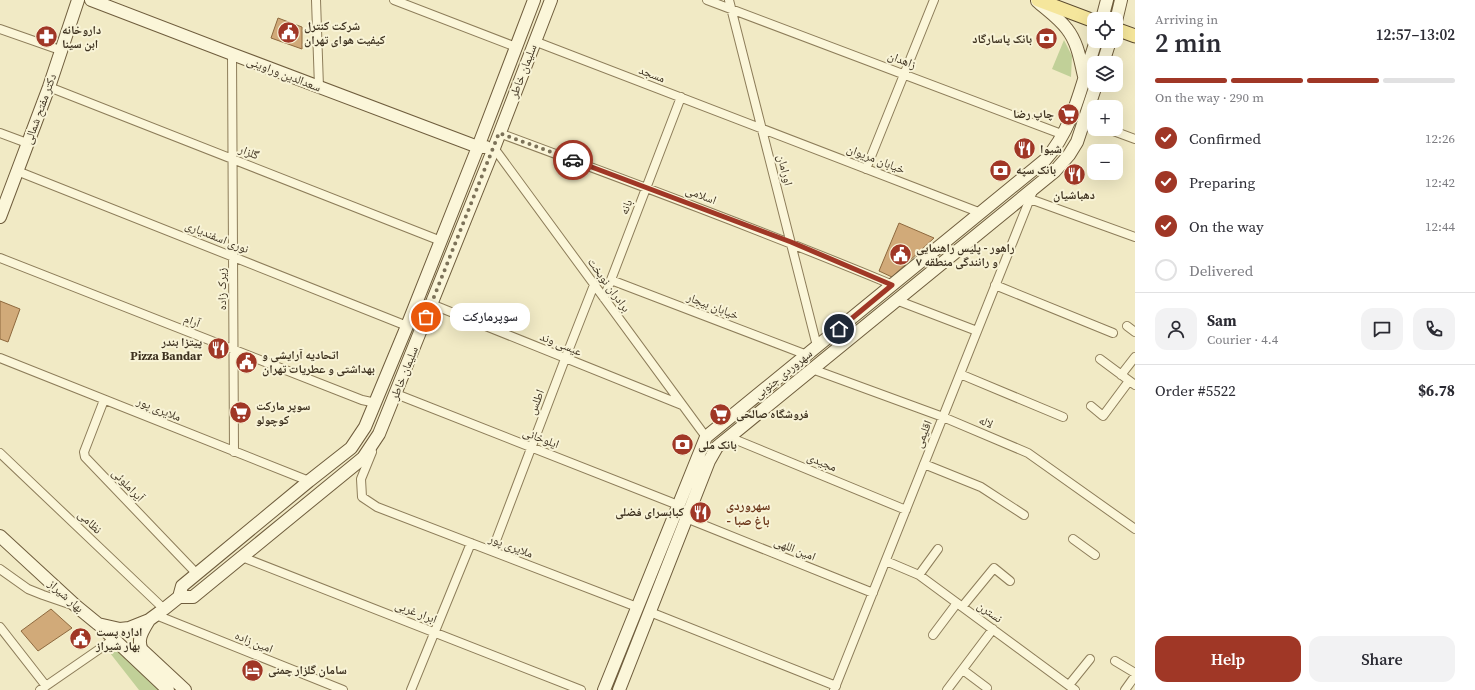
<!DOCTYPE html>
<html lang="en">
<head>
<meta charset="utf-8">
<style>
	:root { --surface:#fff; --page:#f2f2f3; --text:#2b2b33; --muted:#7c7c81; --line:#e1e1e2; --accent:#a03726 }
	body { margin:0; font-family:"Source Serif 4","Noto Naskh Arabic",serif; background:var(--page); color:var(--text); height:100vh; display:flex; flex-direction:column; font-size:15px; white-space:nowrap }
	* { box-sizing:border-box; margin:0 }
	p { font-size:13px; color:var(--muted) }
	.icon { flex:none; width:22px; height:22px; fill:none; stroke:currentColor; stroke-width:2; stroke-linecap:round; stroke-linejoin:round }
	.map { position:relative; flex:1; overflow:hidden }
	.side { display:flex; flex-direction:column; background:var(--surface); width:340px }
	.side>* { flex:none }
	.fabs { position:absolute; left:1087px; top:12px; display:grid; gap:8px }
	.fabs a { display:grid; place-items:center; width:36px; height:36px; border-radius:8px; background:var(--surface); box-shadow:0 4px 16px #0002; font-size:20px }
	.pin { position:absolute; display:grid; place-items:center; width:34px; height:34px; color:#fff; margin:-17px; border:2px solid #fff; border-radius:50%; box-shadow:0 1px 4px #0007 }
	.courier { position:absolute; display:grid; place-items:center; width:40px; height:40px; margin:-20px; border:3px solid #a03726; border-radius:50%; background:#fff; color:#222; box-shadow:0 1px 5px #0007 }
	.bubble { position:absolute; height:28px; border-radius:12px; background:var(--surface); box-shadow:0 4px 16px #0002; font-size:13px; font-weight:600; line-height:28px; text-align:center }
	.overview em { font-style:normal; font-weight:600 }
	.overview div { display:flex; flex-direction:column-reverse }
	.overview { display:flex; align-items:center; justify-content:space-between; height:68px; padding:0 20px }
	h1 { font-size:26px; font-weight:600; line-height:30px }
	.bar { display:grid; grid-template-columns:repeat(4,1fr); gap:6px 4px; align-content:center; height:48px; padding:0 20px }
	.bar i { height:5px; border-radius:3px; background:var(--line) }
	.bar .current { background:var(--accent) }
	.bar p { grid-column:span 4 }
	.line { display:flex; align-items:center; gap:10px; padding:0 20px; border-top:1px solid var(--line) }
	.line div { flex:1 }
	.round { display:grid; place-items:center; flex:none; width:42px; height:42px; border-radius:12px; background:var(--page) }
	ol { padding:0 20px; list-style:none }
	li { display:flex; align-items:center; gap:12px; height:44px }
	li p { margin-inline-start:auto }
	li .icon { padding:4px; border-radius:50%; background:var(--accent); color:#fff; stroke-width:4 }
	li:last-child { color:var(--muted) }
	li i { width:22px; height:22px; border:2px solid var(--line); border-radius:50% }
	.button { display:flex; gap:8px; margin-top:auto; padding:8px 20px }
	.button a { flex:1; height:46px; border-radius:12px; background:var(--accent); color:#fff; font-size:16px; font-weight:600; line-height:46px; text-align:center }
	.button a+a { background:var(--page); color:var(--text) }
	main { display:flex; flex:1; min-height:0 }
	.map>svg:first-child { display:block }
	.green { fill:#c1d098 }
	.building { fill:#d1aa79; stroke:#8e693e }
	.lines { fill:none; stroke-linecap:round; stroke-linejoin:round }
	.street-casing { stroke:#8d7d5a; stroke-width:10 }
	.secondary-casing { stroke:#6f5d3d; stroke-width:14 }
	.primary-casing { stroke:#5b4a2e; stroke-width:15 }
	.street { stroke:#fbf6d9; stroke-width:8 }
	.secondary { stroke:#fbf6d9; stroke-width:12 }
	.primary { stroke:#f5e69c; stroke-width:13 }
	.done { stroke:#7c7259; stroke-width:4; stroke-dasharray:0 7.2 }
	.route { stroke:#a03726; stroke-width:5 }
	.labels { text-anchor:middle; stroke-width:4; stroke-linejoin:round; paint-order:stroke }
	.poi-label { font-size:12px; font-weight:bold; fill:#3d311f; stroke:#f8f3d6; text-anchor:start }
	.street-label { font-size:12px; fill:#3d311f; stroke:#f8f3d6 }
	.neighbourhood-label { font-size:13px; font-weight:bold; fill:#6c381b; stroke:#f8f3d6 }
</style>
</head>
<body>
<main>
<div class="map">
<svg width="1135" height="690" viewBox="0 0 1135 690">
	<rect width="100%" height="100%" fill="#f1eac5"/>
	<path class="green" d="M1064 40 1072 56 1071 77 1052 69Z
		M118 645 163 690H139L110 653Z"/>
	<path class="building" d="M278 18 302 27V49L271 38Z
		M899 223 934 238 892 277 879 271Z
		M0 301 20 309 8 342 0 339Z
		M51 609 72 628 38 651 21 631Z"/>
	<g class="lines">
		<defs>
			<path id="street" d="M316 0 319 87
				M394 0 516 47
				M707 0 1064 135
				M729 0 817 346
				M0 29 60 50
				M534 41 981 213
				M232 54 234 452
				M49 87 441 241
				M1085 120 1094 124
				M1108 129 1135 139
				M0 133 27 143
				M499 133C631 182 763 231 893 285
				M494 148 706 437
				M866 169 934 0
				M17 171 407 326
				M1030 199 1135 237
				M0 258 362 400 376 403
				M611 280 807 355
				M995 285 1113 333
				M604 298 681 97
				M896 300 977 331
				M431 304 682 405
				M1127 326 1135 332
				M0 358 309 481
				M1100 359 1135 385
				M812 369 943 417 1028 453 1135 529
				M960 374 1063 417
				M1121 375 1135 357
				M396 394 678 505
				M104 400 84 452 85 457 197 574
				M1091 406 1103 416 1129 381
				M729 437 906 510
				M372 452 361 479 362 497 377 507 637 607
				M0 453 164 609
				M924 464 981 487 1024 515
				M686 518 873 593
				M1073 539 1095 555
				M492 551 565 359 594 285
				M242 557 581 690
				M886 561 919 575 1075 690
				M0 569 28 589 43 595 72 605
				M919 575 938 549
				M962 607 994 568 1010 581
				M650 612 836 686
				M156 615 343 690
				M0 627 46 686
				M933 635 957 603
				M1115 661 1135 673
				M963 670 987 688
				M1069 685 1090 659
				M40 690 114 639
				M411 690 471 543
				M834 690 1033 191
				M947 690 993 629
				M1125 690 1135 676"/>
			<path id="secondary" d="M91 0 232 54 478 147H486
				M1037 1C1047 10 1059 18 1067 29 1078 43 1080 60 1084 76
				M1102 19 1107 0
				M1116 21 1121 0
				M1103 63 1110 41
				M0 217 49 87 78 0
				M0 536 76 606 98 624 168 690
				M179 597H193L341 476 363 458 379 434 494 148 551 0
				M149 620C144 629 136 639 142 650L185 690
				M98 624 120 629 129 628 149 620 164 609 179 597 182 586 309 481 351 448 365 427 407 326 478 147 534 0
				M604 690 706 437 1045 160C1074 128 1082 82 1096 41
				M619 690 709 461 717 447 1055 171 1069 155 1077 142 1096 85"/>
			<path id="primary" d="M1038 0 1094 21
				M1116 29 1135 36"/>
		</defs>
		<use href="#street" class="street-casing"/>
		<use href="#secondary" class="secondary-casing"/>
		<use href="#primary" class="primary-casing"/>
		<use href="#street" class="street"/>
		<use href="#secondary" class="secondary"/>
		<use href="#primary" class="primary"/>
	</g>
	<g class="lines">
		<path class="done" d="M426 317 499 133 573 160"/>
		<path class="route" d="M573 160 791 242 892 285 839 329"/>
	</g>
	<defs>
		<symbol id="civic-disc" viewBox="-11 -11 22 22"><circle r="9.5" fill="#a03726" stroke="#f8f3d6"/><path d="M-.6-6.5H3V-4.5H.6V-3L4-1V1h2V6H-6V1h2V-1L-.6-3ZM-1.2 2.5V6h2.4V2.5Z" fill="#fff"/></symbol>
		<symbol id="pharmacy-disc" viewBox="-11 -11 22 22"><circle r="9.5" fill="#a03726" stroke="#f8f3d6"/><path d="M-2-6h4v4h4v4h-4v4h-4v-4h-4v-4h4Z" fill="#fff"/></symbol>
		<symbol id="bank-disc" viewBox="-11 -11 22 22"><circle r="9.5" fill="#a03726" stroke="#f8f3d6"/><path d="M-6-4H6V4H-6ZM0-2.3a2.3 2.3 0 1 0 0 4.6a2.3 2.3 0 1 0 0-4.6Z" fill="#fff"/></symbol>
		<symbol id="supermarket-disc" viewBox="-11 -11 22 22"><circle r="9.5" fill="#a03726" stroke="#f8f3d6"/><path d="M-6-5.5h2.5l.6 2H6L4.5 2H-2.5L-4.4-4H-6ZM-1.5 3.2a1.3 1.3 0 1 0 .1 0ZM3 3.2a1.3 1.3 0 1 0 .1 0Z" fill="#fff"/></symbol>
		<symbol id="restaurant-disc" viewBox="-11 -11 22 22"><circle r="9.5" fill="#a03726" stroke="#f8f3d6"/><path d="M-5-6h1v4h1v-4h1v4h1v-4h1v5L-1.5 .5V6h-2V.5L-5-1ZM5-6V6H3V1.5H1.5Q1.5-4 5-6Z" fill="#fff"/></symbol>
		<symbol id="hotel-disc" viewBox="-11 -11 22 22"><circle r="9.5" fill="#a03726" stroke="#f8f3d6"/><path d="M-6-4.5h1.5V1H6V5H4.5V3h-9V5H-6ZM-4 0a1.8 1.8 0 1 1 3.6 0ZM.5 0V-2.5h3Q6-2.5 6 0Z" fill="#fff"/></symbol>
	</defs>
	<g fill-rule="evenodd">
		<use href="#civic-disc" x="276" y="20" width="25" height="25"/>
		<use href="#pharmacy-disc" x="34" y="24" width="25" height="25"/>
		<use href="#bank-disc" x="1034" y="26" width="25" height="25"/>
		<use href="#supermarket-disc" x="1056" y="102" width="25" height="25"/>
		<use href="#restaurant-disc" x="1012" y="136" width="25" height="25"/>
		<use href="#bank-disc" x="988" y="158" width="25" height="25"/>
		<use href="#restaurant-disc" x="1062" y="162" width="25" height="25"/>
		<use href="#civic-disc" x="888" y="242" width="25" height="25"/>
		<use href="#restaurant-disc" x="206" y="336" width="25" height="25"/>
		<use href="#civic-disc" x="234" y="350" width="25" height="25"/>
		<use href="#supermarket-disc" x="228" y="400" width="25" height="25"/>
		<use href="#supermarket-disc" x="708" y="402" width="25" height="25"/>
		<use href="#bank-disc" x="670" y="432" width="25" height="25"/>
		<use href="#restaurant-disc" x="688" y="500" width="25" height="25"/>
		<use href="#civic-disc" x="68" y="626" width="25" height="25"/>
		<use href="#hotel-disc" x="240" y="658" width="25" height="25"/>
	</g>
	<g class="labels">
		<g class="poi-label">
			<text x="304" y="30">شرکت کنترل<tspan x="304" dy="14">کیفیت هوای تهران</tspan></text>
			<text x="62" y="34">داروخانه<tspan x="62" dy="14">ابن سینا</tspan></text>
			<text x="1032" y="43" text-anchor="end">بانک پاسارگاد</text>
			<text x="1054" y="118" text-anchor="end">چاپ رضا</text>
			<text x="1040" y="153">شیوا</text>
			<text x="1016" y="174">بانک سپه</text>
			<text x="1074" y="199" text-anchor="middle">دهباشیان</text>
			<text x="916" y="252">راهور - پلیس راهنمایی<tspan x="916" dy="14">و رانندگی منطقه ۷</tspan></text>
			<text x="202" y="346" text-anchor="end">پیتزا بندر<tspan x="202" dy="14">Pizza Bandar</tspan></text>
			<text x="262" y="359">اتحادیه آرایشی و<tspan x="262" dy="14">بهداشتی و عطریات تهران</tspan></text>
			<text x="256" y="410">سوپر مارکت<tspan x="256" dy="14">کوچولو</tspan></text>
			<text x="736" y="418">فروشگاه صالحی</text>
			<text x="698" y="449">بانک ملی</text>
			<text x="684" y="516" text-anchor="end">کبابسرای فضلی</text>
			<text x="96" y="636">اداره پست<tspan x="96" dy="14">بهار شیراز</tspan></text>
			<text x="268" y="674">سامان گلزار چمنی</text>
		</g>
		<g class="street-label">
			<text transform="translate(902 60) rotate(21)" y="4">زاهدان</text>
			<text transform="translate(523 71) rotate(-69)" y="4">سلیمان خاطر</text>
			<text transform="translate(284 74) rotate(21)" y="4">سعدالدین وراوینی</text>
			<text transform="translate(652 74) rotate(21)" y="4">مسجد</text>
			<text transform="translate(40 109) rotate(-70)" y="4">دکتر مفتح شمالی</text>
			<text transform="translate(249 152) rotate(22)" y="4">گلزار</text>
			<text transform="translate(876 159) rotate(21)" y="4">خیابان مریوان</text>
			<text transform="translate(785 170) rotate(76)" y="4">اورامان</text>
			<text transform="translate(701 195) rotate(21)" y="4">اسلامی</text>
			<text transform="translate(626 207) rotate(-69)" y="4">بانه</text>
			<text transform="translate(217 237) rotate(22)" y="4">نوری اسفندیاری</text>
			<text transform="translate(609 285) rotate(54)" y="4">برادران نوبخت</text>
			<text transform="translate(222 289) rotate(-90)" y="4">زیرک زاده</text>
			<text transform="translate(713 306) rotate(21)" y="4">خیابان بیجار</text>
			<text transform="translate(192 321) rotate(21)" y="4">آرام</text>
			<text transform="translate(561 344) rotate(22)" y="4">عیسی وند</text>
			<text transform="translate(404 373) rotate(-68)" y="4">سلیمان خاطر</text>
			<text transform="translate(783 374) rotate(-39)" y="4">سهروردی جنوبی</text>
			<text transform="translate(536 402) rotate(-69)" y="4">اطلس</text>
			<text transform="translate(159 409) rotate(22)" y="4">ملایری پور</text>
			<text transform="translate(986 422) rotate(23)" y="4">لاله</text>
			<text transform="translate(923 434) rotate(-68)" y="4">اقلیمی</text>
			<text transform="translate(541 438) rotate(21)" y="4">ایلوخانی</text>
			<text transform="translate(822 462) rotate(23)" y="4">مجیدی</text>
			<text transform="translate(128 485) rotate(46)" y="4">آیراملوئی</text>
			<text transform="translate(90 522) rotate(44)" y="4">نظامی</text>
			<text transform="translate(511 546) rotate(21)" y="4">ملایری پور</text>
			<text transform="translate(795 549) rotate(22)" y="4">امین اللهی</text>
			<text transform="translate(66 596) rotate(42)" y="4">بهار شیراز</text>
			<text transform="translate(416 612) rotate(21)" y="4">ابرار غربی</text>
			<text transform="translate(990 612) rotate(36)" y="4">نسترن</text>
			<text transform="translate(254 642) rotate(22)" y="4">امین زاده</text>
		</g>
		<g class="neighbourhood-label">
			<text x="748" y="510">سهروردی<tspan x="748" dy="15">- باغ صبا</tspan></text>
		</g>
	</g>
</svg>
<div class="fabs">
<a><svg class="icon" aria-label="locate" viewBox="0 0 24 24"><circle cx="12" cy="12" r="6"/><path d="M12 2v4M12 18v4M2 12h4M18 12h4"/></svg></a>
<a><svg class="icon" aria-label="layers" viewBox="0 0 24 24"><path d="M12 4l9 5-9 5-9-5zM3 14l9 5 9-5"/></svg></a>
<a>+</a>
<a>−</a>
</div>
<div class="pin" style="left:426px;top:317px;background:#ea580c"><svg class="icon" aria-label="bag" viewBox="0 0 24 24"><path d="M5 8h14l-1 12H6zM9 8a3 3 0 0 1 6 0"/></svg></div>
<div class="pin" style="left:839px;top:329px;background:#1f2937"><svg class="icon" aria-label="home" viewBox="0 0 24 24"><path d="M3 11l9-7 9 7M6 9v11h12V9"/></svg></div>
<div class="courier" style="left:573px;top:160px"><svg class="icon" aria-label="car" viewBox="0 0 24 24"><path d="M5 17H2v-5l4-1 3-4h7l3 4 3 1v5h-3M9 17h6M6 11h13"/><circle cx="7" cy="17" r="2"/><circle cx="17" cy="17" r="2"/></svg></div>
<div class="bubble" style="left:450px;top:303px;width:80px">سوپرمارکت</div>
</div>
<section class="side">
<div class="overview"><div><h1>2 min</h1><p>Arriving in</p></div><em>12:57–13:02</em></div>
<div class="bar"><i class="current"></i><i class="current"></i><i class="current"></i><i></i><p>On the way · 290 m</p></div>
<ol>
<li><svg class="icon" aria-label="check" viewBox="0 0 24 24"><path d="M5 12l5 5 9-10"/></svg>Confirmed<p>12:26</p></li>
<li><svg class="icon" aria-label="check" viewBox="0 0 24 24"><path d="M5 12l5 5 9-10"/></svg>Preparing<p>12:42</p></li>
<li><svg class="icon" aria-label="check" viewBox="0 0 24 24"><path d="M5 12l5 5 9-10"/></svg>On the way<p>12:44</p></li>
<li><i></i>Delivered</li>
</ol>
<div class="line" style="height:72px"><a class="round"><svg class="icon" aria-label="person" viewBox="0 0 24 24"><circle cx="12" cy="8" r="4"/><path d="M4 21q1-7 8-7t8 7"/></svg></a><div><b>Sam</b><p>Courier · 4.4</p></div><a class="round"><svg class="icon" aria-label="chat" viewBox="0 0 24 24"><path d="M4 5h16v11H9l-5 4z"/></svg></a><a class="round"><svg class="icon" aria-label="phone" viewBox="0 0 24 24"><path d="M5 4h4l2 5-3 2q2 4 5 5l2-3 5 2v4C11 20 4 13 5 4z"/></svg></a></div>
<div class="line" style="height:52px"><div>Order #5522</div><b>$6.78</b></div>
<div class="button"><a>Help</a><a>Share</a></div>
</section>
</main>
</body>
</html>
